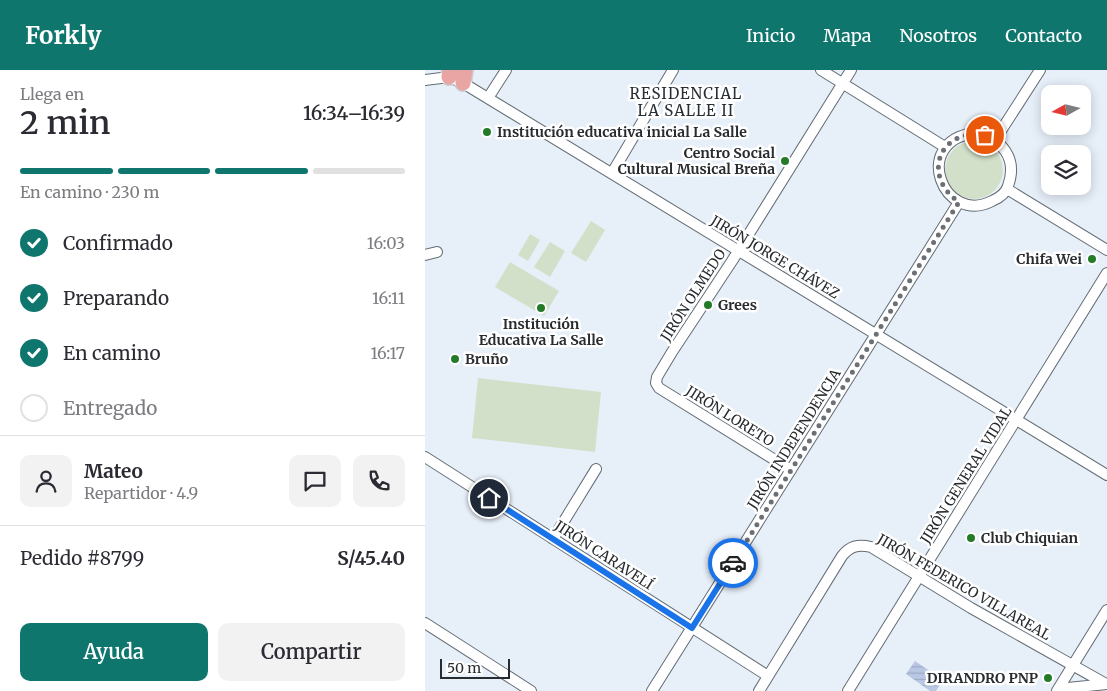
<!DOCTYPE html>
<html lang="es">
<head>
<meta charset="utf-8">
<style>
	:root { --surface:#fff; --page:#f2f2f3; --text:#2b2b33; --muted:#7c7c81; --line:#e1e1e2; --accent:#0f766e }
	body { margin:0; font-family:Merriweather,serif; background:var(--page); color:var(--text); height:100vh; display:flex; flex-direction:column; font-size:19px; white-space:nowrap }
	* { box-sizing:border-box; margin:0 }
	p { font-size:16px; color:var(--muted) }
	.icon { flex:none; width:28px; height:28px; fill:none; stroke:currentColor; stroke-width:2; stroke-linecap:round; stroke-linejoin:round }
	.map { position:relative; flex:1; overflow:hidden }
	.sheet { display:flex; flex-direction:column; background:var(--surface); width:425px }
	.sheet>* { flex:none }
	.needle { width:32px; rotate:262deg }
	.fabs { position:absolute; left:616px; top:15px; display:grid; gap:10px }
	.fabs a { display:grid; place-items:center; width:50px; height:50px; border-radius:10px; background:var(--surface); box-shadow:0 2px 12px #0003; font-size:25px }
	.scale { position:absolute; left:15px; bottom:12px; width:70px; box-sizing:border-box; padding-left:5px; border:2px solid #282c2f; border-top:0; font-size:14px; line-height:18px; white-space:nowrap; color:#282c2f; -webkit-text-stroke:4px #fff; paint-order:stroke }
	.pin { position:absolute; display:grid; place-items:center; width:42px; height:42px; color:#fff; margin:-21px; border:2px solid #fff; border-radius:50%; box-shadow:0 1px 5px #0007 }
	.courier { position:absolute; display:grid; place-items:center; width:50px; height:50px; margin:-25px; border:4px solid #1a73e8; border-radius:50%; background:#fff; color:#222; box-shadow:0 1px 6px #0007 }
	.head em { font-style:normal; font-weight:600 }
	.head div { display:flex; flex-direction:column-reverse }
	.head { display:flex; align-items:center; justify-content:space-between; height:85px; padding:0 20px }
	h1 { font-size:32px; font-weight:600; line-height:38px }
	.bar { display:grid; grid-template-columns:repeat(4,1fr); gap:8px 5px; align-content:center; height:60px; padding:0 20px }
	.bar i { height:6px; border-radius:4px; background:var(--line) }
	.bar .on { background:var(--accent) }
	.bar p { grid-column:span 4 }
	.line { display:flex; align-items:center; gap:12px; padding:0 20px; border-top:1px solid var(--line) }
	.line div { flex:1 }
	.round { display:grid; place-items:center; flex:none; width:52px; height:52px; border-radius:10px; background:var(--page) }
	ol { padding:0 20px; list-style:none }
	li { display:flex; align-items:center; gap:15px; height:55px }
	li p { margin-inline-start:auto }
	li .icon { padding:5px; border-radius:50%; background:var(--accent); color:#fff; stroke-width:4 }
	li:last-child { color:var(--muted) }
	li i { width:28px; height:28px; border:2px solid var(--line); border-radius:50% }
	.action { display:flex; gap:10px; margin-top:auto; padding:10px 20px }
	.action a { flex:1; height:58px; border-radius:10px; background:var(--accent); color:#fff; font-size:20px; font-weight:600; line-height:58px; text-align:center }
	.action a+a { background:var(--page); color:var(--text) }
	header { display:flex; align-items:center; gap:30px; box-sizing:border-box; height:70px; padding:0 25px; background:var(--accent); color:#fff }
	header strong { font-size:24px }
	nav { display:flex; gap:28px; margin-inline-start:auto; font-size:18px }
	main { display:flex; flex:1; min-height:0 }
	.map>svg:first-child { display:block }
	.green { fill:#d3e0c9 }
	.water { fill:url(#water-rules) }
	.lines { fill:none; stroke-linecap:round; stroke-linejoin:round }
	.street-casing { stroke:#646c74; stroke-width:12 }
	.primary-casing { stroke:#cbcccd; stroke-width:18 }
	.street { stroke:#fff; stroke-width:10 }
	.primary { stroke:#e8a5a4; stroke-width:15 }
	.done { stroke:#6b7076; stroke-width:5; stroke-dasharray:0 9 }
	.route { stroke:#1a73e8; stroke-width:6 }
	.poi-dot { fill:#237a27; stroke:#fff; stroke-width:2 }
	.labels { text-anchor:middle; stroke-width:5; stroke-linejoin:round; paint-order:stroke }
	.poi-label { font-size:14px; font-weight:bold; fill:#282c2f; stroke:#fff; text-anchor:start }
	.street-label { font-size:14px; fill:#282c2f; stroke:#fff }
	.neighbourhood-label { font-size:15px; letter-spacing:1px; fill:#272e35; stroke:#fff }
</style>
</head>
<body>
<header>
<strong>Forkly</strong>
<nav><a>Inicio</a><a>Mapa</a><a>Nosotros</a><a>Contacto</a></nav>
</header>
<main>
<section class="sheet">
<div class="head"><div><h1>2 min</h1><p>Llega en</p></div><em>16:34–16:39</em></div>
<div class="bar"><i class="on"></i><i class="on"></i><i class="on"></i><i></i><p>En camino · 230 m</p></div>
<ol>
<li><svg class="icon" aria-label="check" viewBox="0 0 24 24"><path d="M5 12l5 5 9-10"/></svg>Confirmado<p>16:03</p></li>
<li><svg class="icon" aria-label="check" viewBox="0 0 24 24"><path d="M5 12l5 5 9-10"/></svg>Preparando<p>16:11</p></li>
<li><svg class="icon" aria-label="check" viewBox="0 0 24 24"><path d="M5 12l5 5 9-10"/></svg>En camino<p>16:17</p></li>
<li><i></i>Entregado</li>
</ol>
<div class="line" style="height:90px"><a class="round"><svg class="icon" aria-label="person" viewBox="0 0 24 24"><circle cx="12" cy="8" r="4"/><path d="M4 21q1-7 8-7t8 7"/></svg></a><div><b>Mateo</b><p>Repartidor · 4.9</p></div><a class="round"><svg class="icon" aria-label="chat" viewBox="0 0 24 24"><path d="M4 5h16v11H9l-5 4z"/></svg></a><a class="round"><svg class="icon" aria-label="phone" viewBox="0 0 24 24"><path d="M5 4h4l2 5-3 2q2 4 5 5l2-3 5 2v4C11 20 4 13 5 4z"/></svg></a></div>
<div class="line" style="height:65px"><div>Pedido #8799</div><b>S/45.40</b></div>
<div class="action"><a>Ayuda</a><a>Compartir</a></div>
</section>
<div class="map">
<svg width="682" height="621" viewBox="0 0 682 621">
	<defs>
		<pattern id="water-rules" width="6" height="5" patternUnits="userSpaceOnUse" patternTransform="scale(1.25)"><rect width="6" height="5" fill="#b8c7e4"/><path d="M0 2.5h6" fill="none" stroke="#9eabc4"/></pattern>
	</defs>
	<rect width="100%" height="100%" fill="#e7eff9"/>
	<path class="green" d="M520 100a29 29 0 1 1 58 0a29 29 0 1 1-58 0Z
		M166 151 180 160 161 192 146 183Z
		M105 164 115 170 103 191 93 185Z
		M125 172 140 181 125 207 109 197Z
		M85 192 134 221 119 246 70 217Z
		M53 308 176 322 170 382 47 368Z"/>
	<path class="water" d="M490 591 518 610 511 621H505L481 604Z"/>
	<g class="lines">
		<defs>
			<path id="street" d="M396 0 520 77
				M0 10 24 7 38 13 682 405
				M63 28 81 0
				M549 63C577 68 593 88 583 116 581 123 574 128 567 131 519 156 485 72 549 63Z
				M570 70 615 0
				M187 103 248 0
				M582 119 682 180
				M0 185 12 182
				M0 387 343 606
				M366 400 234 318 231 313 232 307 247 282 307 191 426 0
				M128 469 171 399
				M0 553 106 621
				M633 619 682 614
				M227 621 534 132
				M334 621 417 486C425 476 433 474 446 477L546 538 681 614
				M423 621 682 203
				M632 621 682 540"/>
			<path id="primary" d="M24 7 25 0
				M38 13 40 0"/>
		</defs>
		<use href="#street" class="street-casing"/>
		<use href="#primary" class="primary-casing"/>
		<use href="#street" class="street"/>
		<use href="#primary" class="primary"/>
	</g>
	<g class="lines">
		<path class="done" d="M308 493 534 132C496 106 514 58 560 65"/>
		<path class="route" d="M64 428 267 558 308 493"/>
	</g>
	<g class="poi-dot">
		<circle cx="62" cy="62" r="5"/>
		<circle cx="360" cy="91" r="5"/>
		<circle cx="667" cy="189" r="5"/>
		<circle cx="283" cy="235" r="5"/>
		<circle cx="116" cy="238" r="5"/>
		<circle cx="30" cy="289" r="5"/>
		<circle cx="546" cy="468" r="5"/>
		<circle cx="623" cy="608" r="5"/>
	</g>
	<g class="labels">
		<g class="poi-label">
			<text x="72" y="67">Institución educativa inicial La Salle</text>
			<text x="350" y="88" text-anchor="end">Centro Social<tspan x="350" dy="16">Cultural Musical Breña</tspan></text>
			<text x="657" y="194" text-anchor="end">Chifa Wei</text>
			<text x="293" y="240">Grees</text>
			<text x="116" y="259" text-anchor="middle">Institución<tspan x="116" dy="16">Educativa La Salle</tspan></text>
			<text x="40" y="294">Bruño</text>
			<text x="556" y="473">Club Chiquian</text>
			<text x="613" y="613" text-anchor="end">DIRANDRO PNP</text>
		</g>
		<g class="street-label">
			<text transform="translate(350 187) rotate(31)" y="5">JIRÓN JORGE CHÁVEZ</text>
			<text transform="translate(268 225) rotate(-57)" y="5">JIRÓN OLMEDO</text>
			<text transform="translate(305 346) rotate(32)" y="5">JIRÓN LORETO</text>
			<text transform="translate(369 369) rotate(-58)" y="5">JIRÓN INDEPENDENCIA</text>
			<text transform="translate(541 405) rotate(-58)" y="5">JIRÓN GENERAL VIDAL</text>
			<text transform="translate(179 485) rotate(33)" y="5">JIRÓN CARAVELÍ</text>
			<text transform="translate(539 517) rotate(30)" y="5">JIRÓN FEDERICO VILLAREAL</text>
		</g>
		<g class="neighbourhood-label">
			<text x="261" y="29">RESIDENCIAL<tspan x="261" dy="17">LA SALLE II</tspan></text>
		</g>
	</g>
</svg>
<div class="fabs">
<a><svg class="needle" viewBox="-14 -14 28 28"><path d="M0-13l5 13h-10z" fill="#e53935"/><path d="M0 13l5-13h-10z" fill="#7c7c81"/></svg></a>
<a><svg class="icon" aria-label="layers" viewBox="0 0 24 24"><path d="M12 4l9 5-9 5-9-5zM3 14l9 5 9-5"/></svg></a>
</div>
<div class="scale">50 m</div>
<div class="pin" style="left:560px;top:65px;background:#ea580c"><svg class="icon" aria-label="bag" viewBox="0 0 24 24"><path d="M5 8h14l-1 12H6zM9 8a3 3 0 0 1 6 0"/></svg></div>
<div class="pin" style="left:64px;top:428px;background:#1f2937"><svg class="icon" aria-label="home" viewBox="0 0 24 24"><path d="M3 11l9-7 9 7M6 9v11h12V9"/></svg></div>
<div class="courier" style="left:308px;top:493px"><svg class="icon" aria-label="car" viewBox="0 0 24 24"><path d="M5 17H2v-5l4-1 3-4h7l3 4 3 1v5h-3M9 17h6M6 11h13"/><circle cx="7" cy="17" r="2"/><circle cx="17" cy="17" r="2"/></svg></div>
</div>
</main>
</body>
</html>
